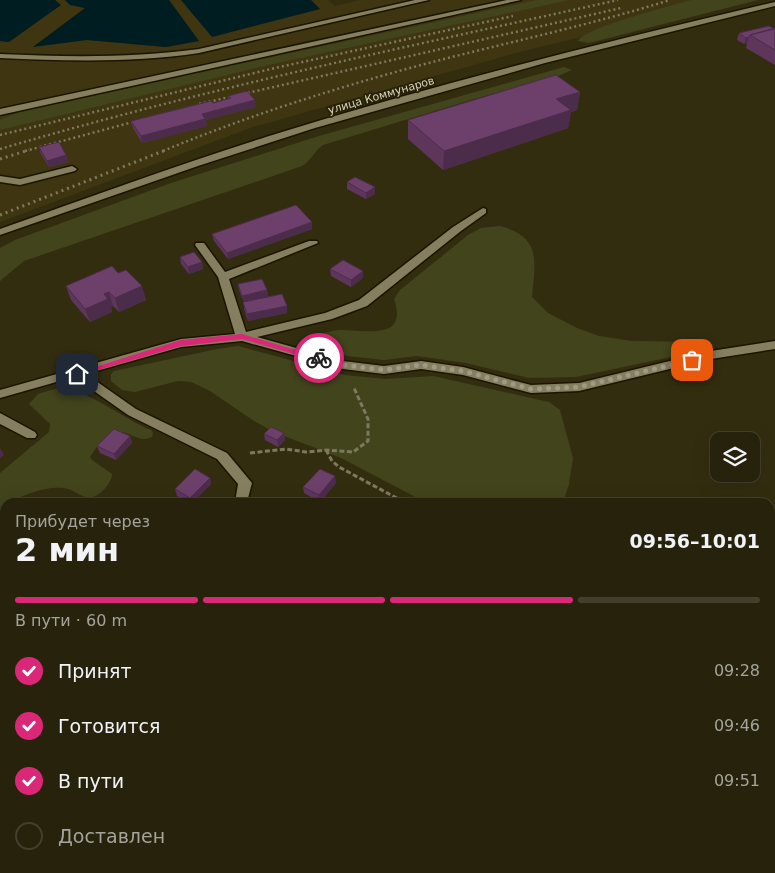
<!DOCTYPE html>
<html lang="ru">
<head>
<meta charset="utf-8">
<style>
	:root { --surface:#26220c; --page:#2e2a15; --text:#f1f3f6; --muted:#a4a49d; --line:#423f2d; --accent:#db2777 }
	body { margin:0; font-family:"DejaVu Sans",sans-serif; background:var(--page); color:var(--text); height:100vh; display:flex; flex-direction:column; font-size:19px; white-space:nowrap }
	* { box-sizing:border-box; margin:0 }
	p { font-size:16px; color:var(--muted) }
	.icon { flex:none; width:28px; height:28px; fill:none; stroke:currentColor; stroke-width:2; stroke-linecap:round; stroke-linejoin:round }
	.map { position:relative; flex:1; overflow:hidden }
	.sheet { position:absolute; left:0px; top:498px; width:775px; height:376px; display:flex; flex-direction:column; background:var(--surface); border-radius:15px 15px 0 0; box-shadow:0 5px 20px #0002,0 0 0 1px var(--line) }
	.sheet>* { flex:none }
	.buttons { position:absolute; left:710px; top:432px; display:grid; gap:10px }
	.buttons a { display:grid; place-items:center; width:50px; height:50px; border-radius:10px; background:var(--surface); box-shadow:0 5px 20px #0002,0 0 0 1px var(--line); font-size:25px }
	.pin { position:absolute; display:grid; place-items:center; width:42px; height:42px; color:#fff; margin:-21px; border-radius:10px; box-shadow:0 2px 8px #0006 }
	.courier { position:absolute; display:grid; place-items:center; width:50px; height:50px; margin:-25px; border:4px solid #db2777; border-radius:50%; background:#fff; color:#222; box-shadow:0 1px 6px #0007 }
	.head em { font-style:normal; font-weight:600 }
	.head div { display:flex; flex-direction:column-reverse }
	.head { display:flex; align-items:center; justify-content:space-between; height:85px; padding:0 15px }
	h1 { font-size:32px; font-weight:600; line-height:38px }
	.bar { display:grid; grid-template-columns:repeat(4,1fr); gap:8px 5px; align-content:center; height:60px; padding:0 15px }
	.bar i { height:6px; border-radius:4px; background:var(--line) }
	.bar .selected { background:var(--accent) }
	.bar p { grid-column:span 4 }
	ol { padding:0 15px; list-style:none }
	li { display:flex; align-items:center; gap:15px; height:55px }
	li p { margin-inline-start:auto }
	li .icon { padding:5px; border-radius:50%; background:var(--accent); color:#fff; stroke-width:4 }
	li:last-child { color:var(--muted) }
	li i { width:28px; height:28px; border:2px solid var(--line); border-radius:50% }
	.map>svg:first-child { display:block }
	.built { fill:#3f3611 }
	.green { fill:#42441c }
	.water { fill:#001e21 }
	.lines { fill:none; stroke-linecap:round; stroke-linejoin:round }
	.service-casing { stroke:#1b1500; stroke-width:3 }
	.minor-casing { stroke:#1b1500; stroke-width:3 }
	.trunk-casing { stroke:#1b1500; stroke-width:2 }
	.path-far1 { stroke:#7d7860; stroke-width:3; stroke-dasharray:5 2.5; stroke-linecap:butt }
	.path { stroke:#7d7860; stroke-width:4; stroke-dasharray:6 3; stroke-linecap:butt }
	.service { fill:#857e5f; fill-rule:evenodd }
	.minor { fill:#857e5f; fill-rule:evenodd }
	.trunk { fill:#d0733c; fill-rule:evenodd }
	.rail-far1 { stroke:#7e7861; stroke-width:2.5; stroke-dasharray:2 3; stroke-linecap:butt }
	.rail { stroke:#7e7861; stroke-width:3; stroke-dasharray:2 4; stroke-linecap:butt }
	.wall { fill:#5e365c }
	.shaded-wall { fill:#4c2c4b }
	.building { fill:#6d3f6b; stroke:#4c2c4b }
	.route { fill:#db2777 }
	.done { stroke:#9e9a85; stroke-width:5; stroke-dasharray:0 9 }
	.labels { text-anchor:middle; stroke-width:4; stroke-linejoin:round; paint-order:stroke }
	.far-street-label { font-size:11px; fill:#d8d4c4; stroke:#292306 }
</style>
</head>
<body>
<div class="map">
<svg width="775" height="873" viewBox="0 0 775 873">
	<rect width="100%" height="100%" fill="#332d10"/>
	<path class="built" d="M55 0H65L70 5 85 8 34 46 87 40 166 47 199 41 169 0H181L212 37 320 9 311 0H328L335 6 360 0H738L523 51 253 127 0 222V41L9 42 60 5Z"/>
	<path class="green" d="M537 0H569L273 64 0 130V120L21 111Z
		M691 0H758L589 43 578 41C586 27 671 6 691 0Z
		M564 67 572 70 558 76 474 99 323 145C314 151 311 161 302 166L24 261 0 281V248L15 240 171 183 319 136Z
		M500 226C542 237 535 261 532 297L548 313 577 328 599 336 632 341 700 342 706 346 704 350 576 377 529 378 466 363 417 356 384 360 347 356 323 349 314 344 311 340 312 338C320 334 330 331 339 330 363 329 409 343 394 299L400 290 468 235 481 228Z
		M238 346 345 375 385 379 433 376 549 402 560 410 573 458 569 484 563 502H425L341 458 274 432 254 421 210 391 191 382 178 381 135 392 122 390 111 381V374L114 371 217 349Z
		M61 387C85 388 125 420 151 430L153 433 152 437C139 443 133 433 121 432 108 431 96 447 90 457L92 460 112 474C112 482 102 494 93 497 84 500 76 491 68 489 52 484 24 494 11 502H5V507L0 510V473L49 432 50 424 29 404 38 394Z
		M36 869H126L123 873H29Z"/>
	<path class="water" d="M0 0H55L61 5 9 42 0 41Z
		M65 0H169L199 41 166 47 87 40 33 47 85 8 70 5Z
		M181 0H311L320 9 212 37Z"/>
	<g class="lines">
		<defs>
			<path id="service" d="M415 0H429L199 53C134 63 66 61 0 58V54C66 57 134 58 199 49Z
				M507 0H521L0 115V109Z
				M72 166 77 169 75 171 20 185 0 182V176L20 179Z
				M483 208 486 209V213L461 231 367 306 332 319 257 337 343 361 384 366 421 361 463 367 531 385 579 383 711 351 775 341V349L711 359 579 391 531 393 463 375 421 369 384 374 343 369 242 341 181 347 86 374 136 409 227 453 252 483 247 502H235L238 484 217 459 128 415 74 377 0 398V390L181 339 235 334 218 277 195 245 196 243H204L225 272 309 241H317L318 243 229 279 246 332 325 313 359 300 453 227Z
				M0 413 35 432 37 435 35 438H27L0 424Z
				M5 656V673L0 675V658Z
				M0 701 5 703V721L0 719Z"/>
			<path id="minor" d="M775 2V6L545 63 315 128 198 166 0 235V229C89 197 178 165 269 136 435 84 605 42 775 2Z
				M770 772 775 774V793L770 791Z
				M588 869H609L607 873H586Z"/>
			<path id="trunk" d="M775 541V555L770 556V542Z
				M775 603V618L770 620V605Z
				M317 869H341L339 873H315Z
				M419 869H443L441 873H417Z"/>
		</defs>
		<use href="#service" class="service-casing"/>
		<use href="#minor" class="minor-casing"/>
		<use href="#trunk" class="trunk-casing"/>
		<path class="path-far1" d="M326 450 332 461 339 467 404 502
			M250 453 286 449 306 452 326 450 353 452 368 441V419L354 388
			M770 514 775 511"/>
		<path class="path" d="M770 671 775 667
			M258 873 264 869"/>
		<use href="#service" class="service"/>
		<use href="#minor" class="minor"/>
		<use href="#trunk" class="trunk"/>
		<path class="rail-far1" d="M199 104 621 8
			M0 135 275 68 513 16
			M0 149C203 89 411 46 618 0
			M25 151 144 119
			M163 151C240 119 320 93 399 71 489 46 581 28 670 0"/>
		<path class="rail" d="M0 159 29 150
			M0 215 166 150"/>
	</g>
	<path class="wall" d="M775 28V65L746 48 747 43 744 44 737 40 739 33Z
		M580 92 577 110 571 112 568 128 443 170 408 139V120Z
		M228 96 256 107 206 120 207 126 142 143 133 128 131 121 229 99Z
		M39 147 66 155 68 162 49 167 41 154Z
		M347 182 375 194 366 199 347 189Z
		M312 222V229L228 259 214 241 212 234Z
		M180 257 202 262 203 269 189 274 181 264Z
		M330 269 363 271V278L351 287 331 276Z
		M118 273 146 300 119 312 113 306 111 307 112 312 90 322 71 300 66 286Z
		M238 284 267 290 268 297 287 306V313L248 321 244 309V302L239 291Z
		M284 433 285 440 278 447 265 440 264 434Z
		M130 436 132 443 116 460 100 453 97 446Z
		M210 478 211 484 193 502H188L177 496 175 489Z
		M336 483 320 502 304 493 303 487Z
		M5 672V696L0 691V677Z"/>
	<path class="shaded-wall" d="M749 37 747 43 744 44 746 38Z
		M580 92 577 110 571 112 568 128 443 170 444 151 556 99Z
		M255 100 256 107 206 120 207 126 142 143 141 136 202 114Z
		M66 155 68 162 49 167 47 161Z
		M375 187V194L366 199V193Z
		M312 222V229L228 259 227 253Z
		M202 262 203 269 189 274 188 267Z
		M363 271V278L351 287V280Z
		M142 286 146 300 119 312 115 298Z
		M267 290 268 297 244 302 242 296Z
		M109 292 113 306 111 307 112 312 90 322 85 309 104 294Z
		M287 306V313L248 321 247 314Z
		M284 433 285 440 278 447 277 440Z
		M130 436 132 443 116 460 114 454Z
		M0 448 4 455 0 458Z
		M335 476 336 483 320 502 319 495Z
		M210 478 211 484 193 502H191L190 498Z
		M5 772V781L0 784V776Z"/>
	<path class="building" d="M769 26 774 29 750 35 749 37 746 38 739 33Z
		M775 28V50L750 35Z
		M556 75 580 92 556 99 571 110 444 151 408 120Z
		M247 91 255 100 202 114 205 119 141 136 131 121 211 101 213 103 231 98 228 96Z
		M59 142 66 155 47 161 39 147Z
		M355 177 375 187 366 193 347 182Z
		M296 205 312 222 227 253 212 234Z
		M194 252 202 262 188 267 180 257Z
		M343 260 363 271 351 280 330 269Z
		M112 266 118 273 126 270 142 286 115 298 109 292 104 294 108 299 85 309 66 286Z
		M262 279 267 290 242 296 238 284Z
		M282 294 287 306 247 314 243 302Z
		M271 427 284 433 277 440 264 434Z
		M114 429 130 436 114 454 97 446Z
		M195 469 210 478 190 498 175 489Z
		M320 469 335 476 319 495 303 487Z
		M5 672V691L0 688V677Z
		M0 732 5 740V772L0 776Z"/>
	<path class="route" d="M242 334 322 358 319 361 242 339 181 346 77 376 73 374 181 340Z"/>
	<g class="lines">
		<path class="done" d="M319 358 343 365 384 370 421 365 463 371 531 389 579 387 692 360"/>
	</g>
	<g class="labels">
		<g class="far-street-label">
			<text transform="translate(381 95) rotate(-16)" y="4">улица Коммунаров</text>
		</g>
	</g>
</svg>
<div class="buttons">
<a><svg class="icon" aria-label="layers" viewBox="0 0 24 24"><path d="M12 4l9 5-9 5-9-5zM3 14l9 5 9-5"/></svg></a>
</div>
<div class="pin" style="left:692px;top:360px;background:#ea580c"><svg class="icon" aria-label="bag" viewBox="0 0 24 24"><path d="M5 8h14l-1 12H6zM9 8a3 3 0 0 1 6 0"/></svg></div>
<div class="pin" style="left:77px;top:374px;background:#1f2937"><svg class="icon" aria-label="home" viewBox="0 0 24 24"><path d="M3 11l9-7 9 7M6 9v11h12V9"/></svg></div>
<div class="courier" style="left:319px;top:358px"><svg class="icon" aria-label="bike" viewBox="0 0 24 24"><circle cx="6" cy="16" r="4"/><circle cx="18" cy="16" r="4"/><path d="M6 16l4-8h5l3 8M10 8l3 8H6M13 5h3"/></svg></div>
<section class="sheet">
<div class="head"><div><h1>2 мин</h1><p>Прибудет через</p></div><em>09:56–10:01</em></div>
<div class="bar"><i class="selected"></i><i class="selected"></i><i class="selected"></i><i></i><p>В пути · 60 m</p></div>
<ol>
<li><svg class="icon" aria-label="check" viewBox="0 0 24 24"><path d="M5 12l5 5 9-10"/></svg>Принят<p>09:28</p></li>
<li><svg class="icon" aria-label="check" viewBox="0 0 24 24"><path d="M5 12l5 5 9-10"/></svg>Готовится<p>09:46</p></li>
<li><svg class="icon" aria-label="check" viewBox="0 0 24 24"><path d="M5 12l5 5 9-10"/></svg>В пути<p>09:51</p></li>
<li><i></i>Доставлен</li>
</ol>
</section>
</div>
</body>
</html>
